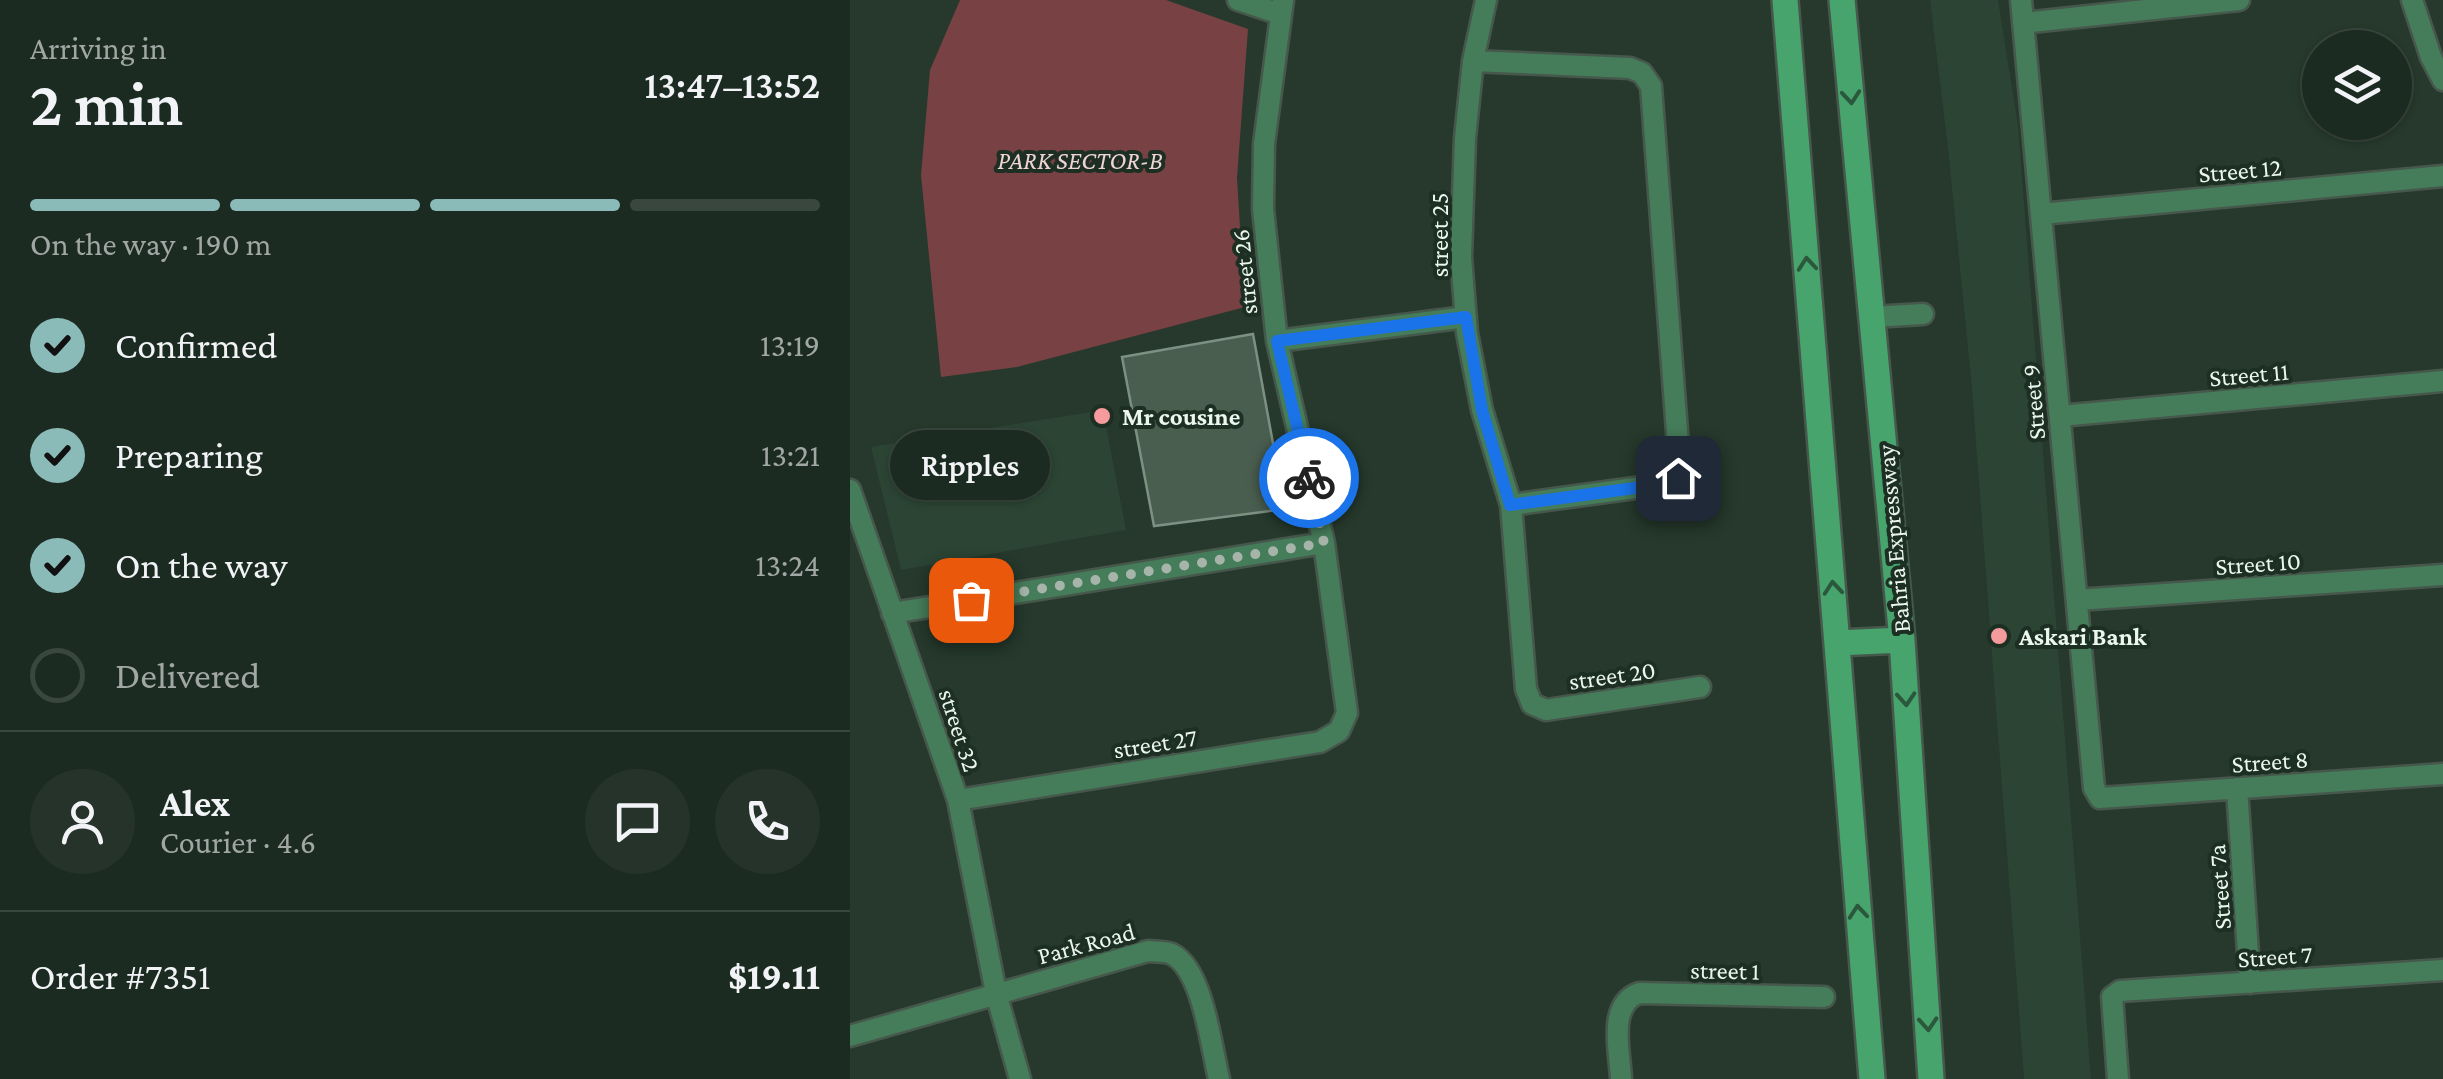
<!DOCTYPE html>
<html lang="en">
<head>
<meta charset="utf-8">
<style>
	:root { --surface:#1c2b21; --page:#25332a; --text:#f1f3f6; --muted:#a0a7a5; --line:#3a473f; --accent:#8bbbb9 }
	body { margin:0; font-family:"Crimson Pro",serif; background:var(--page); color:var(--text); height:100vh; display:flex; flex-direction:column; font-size:38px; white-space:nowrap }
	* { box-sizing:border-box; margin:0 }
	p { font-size:32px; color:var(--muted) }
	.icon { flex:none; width:55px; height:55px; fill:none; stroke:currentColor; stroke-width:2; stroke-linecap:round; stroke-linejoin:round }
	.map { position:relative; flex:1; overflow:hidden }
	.details { display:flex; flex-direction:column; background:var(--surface); width:850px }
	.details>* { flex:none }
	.controls { position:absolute; left:1452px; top:30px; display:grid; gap:20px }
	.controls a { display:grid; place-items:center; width:110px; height:110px; border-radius:50%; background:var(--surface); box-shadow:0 2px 8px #0004,0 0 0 2px var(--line); font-size:50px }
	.pin { position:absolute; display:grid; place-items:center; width:85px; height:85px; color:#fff; margin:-42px; border-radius:20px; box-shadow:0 5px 15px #0006 }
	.courier { position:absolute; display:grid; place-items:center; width:100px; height:100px; margin:-50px; border:8px solid #1a73e8; border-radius:50%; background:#fff; color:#222; box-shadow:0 2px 12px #0007 }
	.bubble { position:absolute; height:70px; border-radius:35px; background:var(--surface); box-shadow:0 2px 8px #0004,0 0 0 2px var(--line); font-size:32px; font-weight:600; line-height:70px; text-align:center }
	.overview em { font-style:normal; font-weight:600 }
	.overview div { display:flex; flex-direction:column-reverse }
	.overview { display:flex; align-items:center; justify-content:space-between; height:170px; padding:0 30px }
	h1 { font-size:65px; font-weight:600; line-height:75px }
	.bar { display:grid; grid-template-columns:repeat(4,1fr); gap:15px 10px; align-content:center; height:120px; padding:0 30px }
	.bar i { height:12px; border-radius:8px; background:var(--line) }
	.bar .current { background:var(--accent) }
	.bar p { grid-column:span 4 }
	.line { display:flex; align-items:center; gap:25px; padding:0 30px; border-top:2px solid var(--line) }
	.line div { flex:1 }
	.round { display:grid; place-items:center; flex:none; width:105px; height:105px; border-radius:52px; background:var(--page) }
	ol { padding:0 30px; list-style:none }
	li { display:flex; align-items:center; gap:30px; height:110px }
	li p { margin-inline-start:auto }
	li .icon { padding:10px; border-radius:50%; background:var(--accent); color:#111; stroke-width:4 }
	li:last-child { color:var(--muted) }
	li i { width:55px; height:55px; border:5px solid var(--line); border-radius:50% }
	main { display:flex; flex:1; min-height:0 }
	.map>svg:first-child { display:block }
	.built { fill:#2b4433 }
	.green { fill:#784143 }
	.building { fill:#4a5e50; stroke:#7c9182; stroke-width:2.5 }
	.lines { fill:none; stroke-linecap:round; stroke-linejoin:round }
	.street-casing { stroke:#46574b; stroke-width:25 }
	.secondary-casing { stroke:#46574b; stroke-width:30 }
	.street { stroke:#457c59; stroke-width:20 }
	.secondary { stroke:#46a46c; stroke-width:25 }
	.oneway { stroke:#2b583c }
	.done { stroke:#a6b4aa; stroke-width:10; stroke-dasharray:0 18 }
	.route { stroke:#1a73e8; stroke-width:12 }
	.poi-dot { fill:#f59b9d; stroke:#1c2f22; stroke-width:4 }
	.labels { text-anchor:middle; stroke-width:8; stroke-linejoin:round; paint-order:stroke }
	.park-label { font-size:25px; font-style:italic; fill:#efd4d4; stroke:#1c2f22 }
	.street-label { font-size:25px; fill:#ebf6ee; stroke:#1c2f22 }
	.poi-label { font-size:25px; font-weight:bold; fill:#ebf6ee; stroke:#1c2f22; text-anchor:start }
</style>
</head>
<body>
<main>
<section class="details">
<div class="overview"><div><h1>2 min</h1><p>Arriving in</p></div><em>13:47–13:52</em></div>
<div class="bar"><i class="current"></i><i class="current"></i><i class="current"></i><i></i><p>On the way · 190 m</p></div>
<ol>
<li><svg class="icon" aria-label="check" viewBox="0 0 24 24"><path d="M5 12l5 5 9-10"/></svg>Confirmed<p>13:19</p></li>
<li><svg class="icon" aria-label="check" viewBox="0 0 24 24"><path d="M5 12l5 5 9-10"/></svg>Preparing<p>13:21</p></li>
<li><svg class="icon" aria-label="check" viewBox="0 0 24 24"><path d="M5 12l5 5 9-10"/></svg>On the way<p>13:24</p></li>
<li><i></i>Delivered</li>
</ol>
<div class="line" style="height:180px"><a class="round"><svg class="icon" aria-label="person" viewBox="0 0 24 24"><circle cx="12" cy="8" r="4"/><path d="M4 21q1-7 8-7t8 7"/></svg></a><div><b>Alex</b><p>Courier · 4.6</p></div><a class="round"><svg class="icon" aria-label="chat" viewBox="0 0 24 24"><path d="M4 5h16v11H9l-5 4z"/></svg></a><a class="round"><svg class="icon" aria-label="phone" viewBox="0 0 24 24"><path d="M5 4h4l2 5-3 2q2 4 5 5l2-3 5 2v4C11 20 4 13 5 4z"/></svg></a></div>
<div class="line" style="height:130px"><div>Order #7351</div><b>$19.11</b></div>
</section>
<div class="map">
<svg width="1593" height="1079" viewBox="0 0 1593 1079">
	<rect width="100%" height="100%" fill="#26392c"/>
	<path class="built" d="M1080 0H1148L1168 125 1241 1079H1174L1122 389 1098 148Z
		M253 410 276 530 51 570 21 447Z"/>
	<path class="green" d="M110 0H316L398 29 387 178 395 307 167 367 91 377 71 175 80 70Z"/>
	<path class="building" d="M403 334 435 509 304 526 272 357Z"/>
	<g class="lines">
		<defs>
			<path id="street" d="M388 0 430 14
				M636 0 623 61 615 138 611 257 617 333 632 410 661 505 676 689 682 704 696 710 850 687
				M1171 0 1244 788 1250 798 1593 774
				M1562 0 1581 57 1593 80
				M1173 23 1389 0
				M623 61 780 68 792 73 801 86 830 471 827 478 814 484 661 505
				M1191 214 1593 176
				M1022 317 1073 314
				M427 341 616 317
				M1210 416 1593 381
				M0 490 108 800 146 993 170 1079
				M1227 600 1593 575
				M42 613 474 543
				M1387 788 1400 983
				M108 800 470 742 489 731 497 713 474 543 427 341 413 209 414 144 433 0
				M0 1036 298 951C306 952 315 951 322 954 353 970 361 1046 369 1079
				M771 1079C770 1051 757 1005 789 993L974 997
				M1268 1079 1262 997 1270 991 1593 970"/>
			<path id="secondary" d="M935 0 1022 1079
				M992 0 1052 640 1081 1079
				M987 643 1052 640"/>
		</defs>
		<use href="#street" class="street-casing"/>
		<use href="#secondary" class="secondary-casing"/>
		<use href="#street" class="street"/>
		<use href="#secondary" class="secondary"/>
	</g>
	<defs><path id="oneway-chevron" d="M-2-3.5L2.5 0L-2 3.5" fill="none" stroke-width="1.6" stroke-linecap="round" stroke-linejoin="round" transform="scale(2.5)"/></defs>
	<g class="oneway">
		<use href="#oneway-chevron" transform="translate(1001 97) rotate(85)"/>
		<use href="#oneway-chevron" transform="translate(957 264) rotate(-95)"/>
		<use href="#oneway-chevron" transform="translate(983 588) rotate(-95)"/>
		<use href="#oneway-chevron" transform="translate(1056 699) rotate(86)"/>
		<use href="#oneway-chevron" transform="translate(1008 912) rotate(-95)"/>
		<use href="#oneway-chevron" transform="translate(1078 1024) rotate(86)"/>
	</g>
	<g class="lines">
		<path class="done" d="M121 600 474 543 459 478"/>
		<path class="route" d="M459 478 427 341 616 317 632 410 660 505 814 484 828 478"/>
	</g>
	<g class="poi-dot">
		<circle cx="252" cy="416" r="10"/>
		<circle cx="1149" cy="636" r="10"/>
	</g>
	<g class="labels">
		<g class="park-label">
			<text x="230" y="169">PARK SECTOR-B</text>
		</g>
		<g class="street-label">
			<text transform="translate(1390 170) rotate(-5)" y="9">Street 12</text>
			<text transform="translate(589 235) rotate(-90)" y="9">street 25</text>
			<text transform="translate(394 272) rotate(-96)" y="9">street 26</text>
			<text transform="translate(1399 374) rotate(-5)" y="9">Street 11</text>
			<text transform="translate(1183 402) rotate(-95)" y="9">Street 9</text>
			<text transform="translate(1043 539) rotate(-95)" y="9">Bahria Expressway</text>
			<text transform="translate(1408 563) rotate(-4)" y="9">Street 10</text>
			<text transform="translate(762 675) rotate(-8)" y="9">street 20</text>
			<text transform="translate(110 730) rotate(72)" y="9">street 32</text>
			<text transform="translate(305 743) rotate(-9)" y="9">street 27</text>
			<text transform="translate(1420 761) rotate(-4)" y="9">Street 8</text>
			<text transform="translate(1369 887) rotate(-94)" y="9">Street 7a</text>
			<text transform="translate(236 943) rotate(-15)" y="9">Park Road</text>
			<text transform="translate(1425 956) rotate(-4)" y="9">Street 7</text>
			<text transform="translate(875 970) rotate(1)" y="9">street 1</text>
		</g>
		<g class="poi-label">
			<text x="272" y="425">Mr cousine</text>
			<text x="1169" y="645">Askari Bank</text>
		</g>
	</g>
</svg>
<div class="controls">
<a><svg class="icon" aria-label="layers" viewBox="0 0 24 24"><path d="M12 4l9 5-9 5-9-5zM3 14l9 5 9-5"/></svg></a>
</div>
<div class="pin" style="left:121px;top:600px;background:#ea580c"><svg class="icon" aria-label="bag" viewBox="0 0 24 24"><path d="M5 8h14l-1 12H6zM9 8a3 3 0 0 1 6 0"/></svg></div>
<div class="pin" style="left:828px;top:478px;background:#1f2937"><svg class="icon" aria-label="home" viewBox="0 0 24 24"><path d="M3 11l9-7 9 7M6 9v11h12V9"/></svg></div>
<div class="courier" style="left:459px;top:478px"><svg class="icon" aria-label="bike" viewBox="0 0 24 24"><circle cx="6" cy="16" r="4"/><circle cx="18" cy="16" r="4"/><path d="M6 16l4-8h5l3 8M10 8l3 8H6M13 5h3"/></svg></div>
<div class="bubble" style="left:40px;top:430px;width:160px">Ripples</div>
</div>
</main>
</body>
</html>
